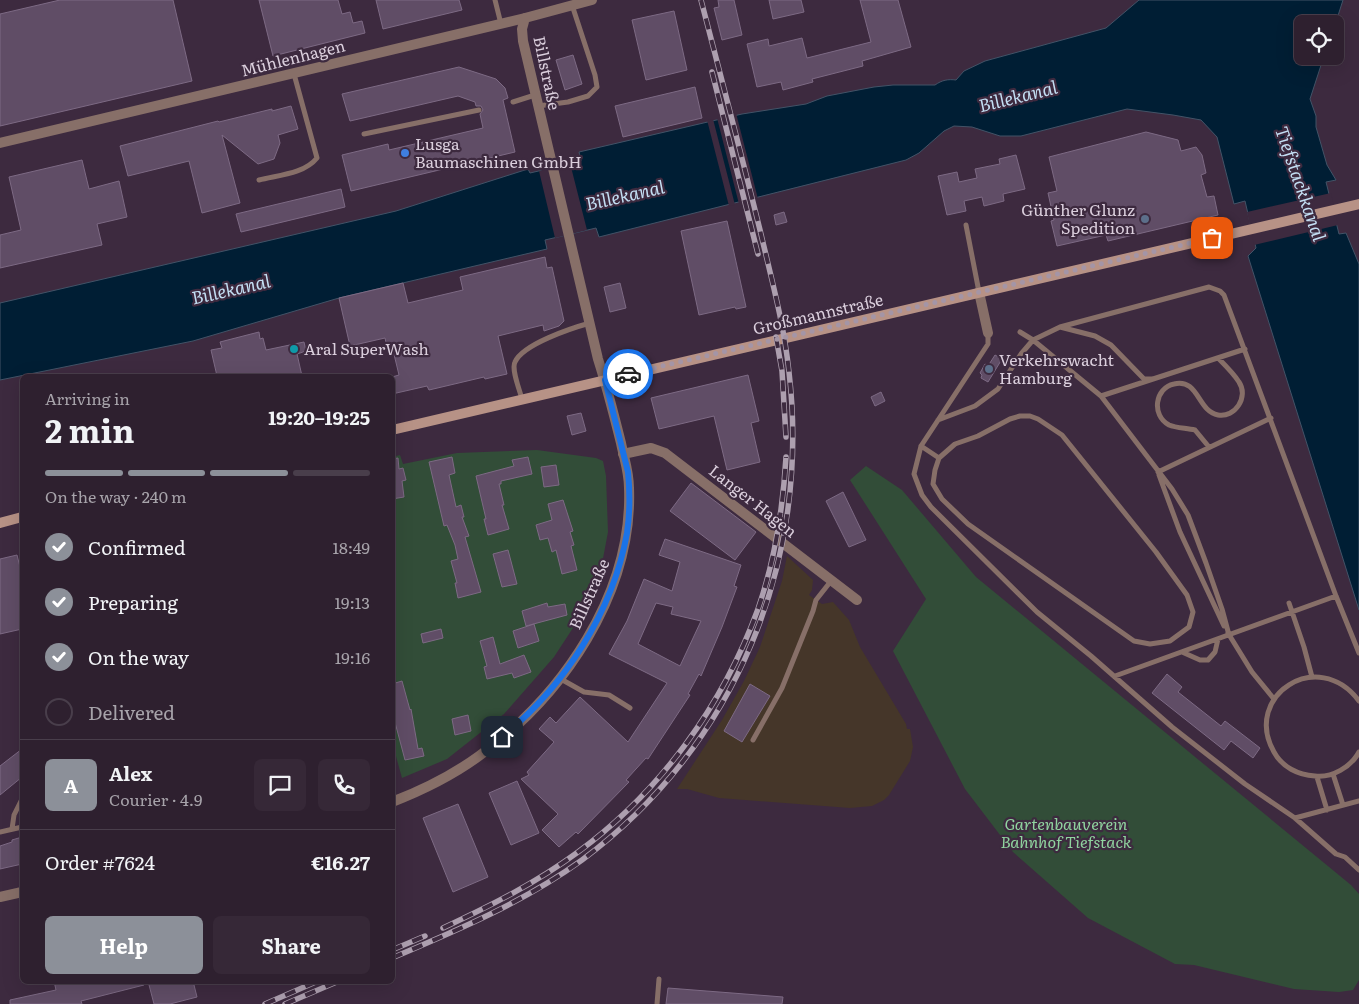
<!DOCTYPE html>
<html lang="en">
<head>
<meta charset="utf-8">
<style>
	:root { --surface:#2e202f; --page:#362837; --text:#f1f3f6; --muted:#a7a3aa; --line:#493e4b; --accent:#8c9099 }
	body { margin:0; font-family:Literata,serif; background:var(--page); color:var(--text); height:100vh; display:flex; flex-direction:column; font-size:19px; white-space:nowrap }
	* { box-sizing:border-box; margin:0 }
	p { font-size:16px; color:var(--muted) }
	.icon { flex:none; width:28px; height:28px; fill:none; stroke:currentColor; stroke-width:2; stroke-linecap:round; stroke-linejoin:round }
	.map { position:relative; flex:1; overflow:hidden }
	.sheet { position:absolute; left:20px; top:374px; width:375px; height:610px; display:flex; flex-direction:column; background:var(--surface); border-radius:8px; box-shadow:0 5px 20px #0002,0 0 0 1px var(--line) }
	.sheet>* { flex:none }
	.controls { position:absolute; left:1294px; top:15px; display:grid; gap:10px }
	.controls a { display:grid; place-items:center; width:50px; height:50px; border-radius:8px; background:var(--surface); box-shadow:0 5px 20px #0002,0 0 0 1px var(--line); font-size:25px }
	.pin { position:absolute; display:grid; place-items:center; width:42px; height:42px; color:#fff; margin:-21px; border-radius:10px; box-shadow:0 2px 8px #0006 }
	.courier { position:absolute; display:grid; place-items:center; width:50px; height:50px; margin:-25px; border:4px solid #1a73e8; border-radius:50%; background:#fff; color:#222; box-shadow:0 1px 6px #0007 }
	.summary em { font-style:normal; font-weight:700 }
	.summary div { display:flex; flex-direction:column-reverse }
	.summary { display:flex; align-items:center; justify-content:space-between; height:85px; padding:0 25px }
	h1 { font-size:32px; font-weight:700; line-height:38px }
	.bar { display:grid; grid-template-columns:repeat(4,1fr); gap:8px 5px; align-content:center; height:60px; padding:0 25px }
	.bar i { height:6px; border-radius:4px; background:var(--line) }
	.bar .current { background:var(--accent) }
	.bar p { grid-column:span 4 }
	.line { display:flex; align-items:center; gap:12px; padding:0 25px; border-top:1px solid var(--line) }
	.line div { flex:1 }
	.round { display:grid; place-items:center; flex:none; width:52px; height:52px; border-radius:8px; background:var(--page) }
	ol { padding:0 25px; list-style:none }
	li { display:flex; align-items:center; gap:15px; height:55px }
	li p { margin-inline-start:auto }
	li .icon { padding:5px; border-radius:50%; background:var(--accent); color:#fff; stroke-width:4 }
	li:last-child { color:var(--muted) }
	li i { width:28px; height:28px; border:2px solid var(--line); border-radius:50% }
	.cta { display:flex; gap:10px; margin-top:auto; padding:10px 25px }
	.cta a { flex:1; height:58px; border-radius:8px; background:var(--accent); color:#fff; font-size:20px; font-weight:700; line-height:58px; text-align:center }
	.cta a+a { background:var(--page); color:var(--text) }
	.map>svg:first-child { display:block }
	.commercial { fill:#453629 }
	.green { fill:#324d38 }
	.water { fill:#001e34; stroke:#425367 }
	.pier { fill:#3d2a3f }
	.building { fill:#604d66; stroke:#7d6a84; fill-rule:evenodd }
	.lines { fill:none; stroke-linecap:round; stroke-linejoin:round }
	.service { stroke:#876f68; stroke-width:5 }
	.minor { stroke:#876f68; stroke-width:10 }
	.tertiary { stroke:#876f68; stroke-width:10 }
	.secondary { stroke:#b79286; stroke-width:10 }
	.rail-casing { stroke:#ad9faf; stroke-width:5.5 }
	.rail { stroke:#3d2a3f; stroke-width:4; stroke-dasharray:11; stroke-linecap:butt }
	.done { stroke:#a495a6; stroke-width:5; stroke-dasharray:0 9 }
	.route { stroke:#1a73e8; stroke-width:6 }
	.shop-dot { fill:#3f7fe0; stroke:#3d2a3f; stroke-width:2 }
	.service-dot { fill:#5c6f8a; stroke:#3d2a3f; stroke-width:2 }
	.culture-dot { fill:#0f9aa8; stroke:#3d2a3f; stroke-width:2 }
	.labels { text-anchor:middle; stroke-width:4.5; stroke-linejoin:round; paint-order:stroke }
	.street-label { font-size:16px; fill:#dbcfdd; stroke:#3d2a3f }
	.poi-label { font-size:16px; fill:#dbcfdd; stroke:#3d2a3f; text-anchor:start }
	.park-label { font-size:16px; font-style:italic; fill:#90d49f; stroke:#3d2a3f }
	.water-label { font-size:18px; font-style:italic; fill:#c3def3; stroke:#3d2a3f }
</style>
</head>
<body>
<div class="map">
<svg width="1359" height="1004" viewBox="0 0 1359 1004">
	<rect width="100%" height="100%" fill="#3d2a3f"/>
	<path class="commercial" d="M787 556 813 580 812 590 809 595 822 604 833 602 849 620 860 647 906 724 907 729H910L913 747 910 761 889 795 884 800 872 806 850 808 719 798 687 789H677L722 720 744 681 760 647 782 581Z"/>
	<path class="green" d="M537 450 596 458 603 461 606 476 608 532 601 569 586 608 554 657 504 714 447 759 402 778 392 742V457L400 455 403 464 457 453Z
		M866 466 902 490 976 577 1351 885 1359 894V980L1353 990 1339 992 1294 989 1194 965 1175 964 1088 918 1013 852 965 789 893 651 926 599 850 480Z"/>
	<path class="water" d="M1139 0H1343L1335 25 1302 24V56H1324L1310 99 1316 116V127L1327 165 1336 180 1326 182 1339 234 1346 233 1359 264V610L1248 256 1256 248 1245 201 1234 204 1217 137 1201 120 1173 115 1127 109 1021 136H1000L972 127 954 126 944 131 919 153 906 160 599 237 596 228 545 240 547 249 339 298 193 341 0 380V303L396 211 528 169 530 173 581 161 579 152 742 114 806 104 827 96 874 87 893 85H935C942 80 948 79 956 80L964 71 985 61 1106 28Z"/>
	<path class="pier" d="M736 113 758 199 739 204 717 118Z
		M713 119 735 205 729 206 707 120Z
		M570 163 587 230 555 238 539 171Z
		M1331 193 1338 225 1254 245 1247 212Z"/>
	<path class="building" d="M60 0H173L192 81 0 126V14Z
		M259 0H338L342 14 350 12 353 23 362 21 365 33 273 56Z
		M376 0H459L462 10 383 29Z
		M718 0H734L742 35 722 40 714 8 719 7Z
		M769 0H801L804 12 773 19Z
		M860 0H898L911 47 862 61 863 66 812 79 813 82 783 90 781 82 757 87 747 44 768 39 769 46 802 38 807 58 871 42Z
		M674 11 687 70 646 80 632 20Z
		M573 55 582 84 565 90 556 60Z
		M459 67 496 79 505 88 508 98 503 100 515 152 351 191 342 155 388 144 389 150 483 128 480 114 483 110 481 106H476L475 102 458 96 350 121 342 94Z
		M695 87 702 118 623 137 615 106Z
		M291 106 298 129 278 135 280 143 274 159 258 164 222 135 240 203 202 213 189 161 128 176 120 146 218 121 219 122 272 109V111Z
		M1146 132 1178 140 1181 151 1196 147 1202 155 1206 173 1201 175 1207 197 1214 196 1218 215 1108 241 1106 235 1057 246 1051 221 1054 220 1048 193 1057 191 1049 157Z
		M1016 155 1025 189 1003 194 1004 201 984 206 982 197 964 201 966 211 947 215 938 176 957 172 959 182 977 178 975 169 1000 164 999 159Z
		M82 160 89 189 119 181 127 217 97 224 102 245 0 268V235L21 230 9 177Z
		M341 189 345 207 241 232 236 214Z
		M784 212 787 222 776 225 774 215Z
		M727 221 746 307 736 309 735 307 699 315 681 231Z
		M545 257 547 268 552 267 564 321 559 326 544 331 543 325 498 336 507 374 485 379 484 377 429 390 427 386 392 394V377L399 375 392 346 387 347 385 338 350 346 339 298 403 283 408 303 463 290 460 277Z
		M620 283 626 308 610 312 604 287Z
		M259 332 260 339 263 338 266 350 304 342 306 351 297 354 302 376H217L211 350 222 348 220 342Z
		M995 355 1002 359 988 382 981 378 982 375 980 373 985 364 988 366Z
		M748 375 759 421 751 423 760 462 727 470 714 416 659 429 651 398Z
		M881 392 885 401 875 406 871 397Z
		M581 413 586 431 572 435 567 416Z
		M452 457 455 473 449 475 456 507 461 505 464 517H462L469 536 465 537 481 592 458 598 455 583H457L451 561 458 559 455 545 447 525 444 526 429 462Z
		M528 457 532 474 501 481V484H499L504 505H502L509 529 488 535 484 519H486L476 476 514 466 512 460Z
		M398 458 399 469 403 468 406 480 402 481 404 497 392 499V459Z
		M556 465 559 485 544 487 541 467Z
		M691 483 756 532 735 560 670 511Z
		M843 492 866 540 849 547 826 501Z
		M563 500 573 531 570 532 574 545 571 546 577 570 562 574 556 550 552 552 548 538 540 540 536 525 552 520 548 504Z
		M665 539 741 565 734 586 737 587 722 627 701 676 699 674 688 694 690 695 648 759 646 758 626 780 629 782 578 834 576 832 559 847 542 830 558 814 521 779 529 775 527 772 554 742 539 729 550 717 556 723 580 697 628 742 667 683 609 654 627 621 644 579 672 591 680 562 659 555ZM656 603 673 607 671 614 701 621 680 666 638 644Z
		M508 550 517 584 502 587 493 554Z
		M17 555 21 571 22 570V629L0 634V559Z
		M547 603 548 607 565 604 567 615 526 626 522 611Z
		M534 624 539 641 518 648 513 631Z
		M441 629 443 638 423 643 421 634Z
		M493 637 500 664 524 655 531 672 514 678 512 673 487 679 484 667 487 666 480 641Z
		M1167 674 1182 687 1178 692 1221 726 1225 721 1260 748 1253 758 1231 741 1224 750 1152 693Z
		M402 681 410 710 411 709 418 749 422 748 424 756 405 760 392 711V684Z
		M750 684 770 696 742 742 724 731Z
		M468 715 471 731 455 735 452 719Z
		M22 749V777L0 795V766Z
		M517 781 539 833 511 845 489 793Z
		M458 804 488 877 453 892 423 818Z
		M22 837V864L0 869V846L12 842V840Z
		M54 981H144V985L81 1001 82 1004H10V1000L56 990Z
		M148 981H193L197 997 170 1004H154Z
		M668 988 783 997 782 1004H666Z"/>
	<g class="lines">
		<path class="service" d="M495 0 501 24
			M513 102 535 95
			M538 106 568 102 588 96 597 87 595 75 572 5
			M364 134 479 110
			M259 180C279 175 304 174 317 158L294 74
			M966 225 979 292
			M1060 327 1209 287 1220 291 1224 295 1336 596 1359 653
			M1020 332 1033 340 1101 396 1172 489 1188 515 1206 563 1222 609 1229 635
			M988 333V344L921 446 914 474 922 495 931 507 1037 612 1091 656 1172 727 1245 784 1295 818 1336 854 1345 857 1359 870
			M1101 396 1245 349
			M522 399C520 391 511 369 515 362 523 344 572 328 590 323
			M1020 416H1030L1038 419 1062 435 1156 552 1187 595 1193 612 1189 627 1170 641 1150 644 1134 641 968 524 942 499 933 484 935 470 939 458 955 444 978 436 1010 419Z
			M938 420 975 406 998 389 1021 354 1033 340 1060 327 1095 336 1111 345 1144 379H1152
			M921 446 939 458
			M1209 447 1195 430C1186 428 1176 428 1169 425 1151 415 1155 388 1174 384 1199 378 1197 411 1218 415 1235 418 1249 397 1239 382 1234 374 1226 366 1219 359
			M1158 472 1271 418
			M1159 475 1180 532 1224 626
			M1289 603 1304 647 1312 677
			M1228 633 1252 672 1274 699
			M1182 652 1200 660H1208L1215 652 1218 639
			M1115 676 1336 596
			M559 678 584 692 609 695 630 708
			M1359 701C1318 646 1242 696 1274 752 1282 767 1298 775 1315 776 1332 778 1351 767 1359 752
			M753 740 782 688 813 611 816 600 831 581
			M1333 774 1343 805
			M1317 777 1327 810
			M1295 818 1359 801
			M12 829 14 815 22 799
			M0 832 22 827
			M657 1004 659 979"/>
		<path class="minor" d="M0 143 525 18
			M979 292 988 333
			M623 454 651 448 665 453 857 600"/>
		<path class="tertiary" d="M392 802C423 790 453 775 479 756 563 696 633 593 629 488 629 472 624 458 621 443 614 415 607 387 598 359L523 41 522 29 525 18 592 0
			M0 897 22 892"/>
		<path class="secondary" d="M392 430 1359 204
			M0 523 22 517"/>
		<defs>
			<path id="rail" d="M712 72 758 254
				M776 337 782 371 786 437
				M443 928C490 906 536 883 578 852 661 791 723 705 758 609 775 560 783 508 786 457
				M392 950 425 936
				M392 958C458 930 524 902 582 860 736 746 811 560 789 372 784 324 771 277 760 230 741 153 721 77 701 0
				M265 1004 318 981
				M285 1004 339 981"/>
		</defs>
		<use href="#rail" class="rail-casing"/>
		<use href="#rail" class="rail"/>
	</g>
	<g class="lines">
		<path class="done" d="M628 374 1212 238"/>
		<path class="route" d="M502 737C564 687 613 612 627 533 630 513 630 492 628 472L605 380 628 374"/>
	</g>
	<circle class="shop-dot" cx="405" cy="153" r="5"/>
	<g class="service-dot">
		<circle cx="1145" cy="219" r="5"/>
		<circle cx="989" cy="369" r="5"/>
	</g>
	<circle class="culture-dot" cx="294" cy="349" r="5"/>
	<g class="labels">
		<g class="street-label">
			<text transform="translate(293 58) rotate(-14)" y="6">Mühlenhagen</text>
			<text transform="translate(547 73) rotate(78)" y="6">Billstraße</text>
			<text transform="translate(818 314) rotate(-13)" y="6">Großmannstraße</text>
			<text transform="translate(753 501) rotate(38)" y="6">Langer Hagen</text>
			<text transform="translate(589 594) rotate(-66)" y="6">Billstraße</text>
		</g>
		<g class="poi-label">
			<text x="415" y="150">Lusga<tspan x="415" dy="18">Baumaschinen GmbH</tspan></text>
			<text x="1135" y="216" text-anchor="end">Günther Glunz<tspan x="1135" dy="18">Spedition</tspan></text>
			<text x="304" y="355">Aral SuperWash</text>
			<text x="999" y="366">Verkehrswacht<tspan x="999" dy="18">Hamburg</tspan></text>
		</g>
		<g class="park-label">
			<text x="1066" y="830">Gartenbauverein<tspan x="1066" dy="18">Bahnhof Tiefstack</tspan></text>
		</g>
		<g class="water-label">
			<text transform="translate(1018 97) rotate(-14)" y="6">Billekanal</text>
			<text transform="translate(1300 184) rotate(71)" y="6">Tiefstackkanal</text>
			<text transform="translate(625 196) rotate(-13)" y="6">Billekanal</text>
			<text transform="translate(231 290) rotate(-13)" y="6">Billekanal</text>
		</g>
	</g>
</svg>
<div class="controls">
<a><svg class="icon" aria-label="locate" viewBox="0 0 24 24"><circle cx="12" cy="12" r="6"/><path d="M12 2v4M12 18v4M2 12h4M18 12h4"/></svg></a>
</div>
<div class="pin" style="left:1212px;top:238px;background:#ea580c"><svg class="icon" aria-label="bag" viewBox="0 0 24 24"><path d="M5 8h14l-1 12H6zM9 8a3 3 0 0 1 6 0"/></svg></div>
<div class="pin" style="left:502px;top:737px;background:#1f2937"><svg class="icon" aria-label="home" viewBox="0 0 24 24"><path d="M3 11l9-7 9 7M6 9v11h12V9"/></svg></div>
<div class="courier" style="left:628px;top:374px"><svg class="icon" aria-label="car" viewBox="0 0 24 24"><path d="M5 17H2v-5l4-1 3-4h7l3 4 3 1v5h-3M9 17h6M6 11h13"/><circle cx="7" cy="17" r="2"/><circle cx="17" cy="17" r="2"/></svg></div>
<section class="sheet">
<div class="summary"><div><h1>2 min</h1><p>Arriving in</p></div><em>19:20–19:25</em></div>
<div class="bar"><i class="current"></i><i class="current"></i><i class="current"></i><i></i><p>On the way · 240 m</p></div>
<ol>
<li><svg class="icon" aria-label="check" viewBox="0 0 24 24"><path d="M5 12l5 5 9-10"/></svg>Confirmed<p>18:49</p></li>
<li><svg class="icon" aria-label="check" viewBox="0 0 24 24"><path d="M5 12l5 5 9-10"/></svg>Preparing<p>19:13</p></li>
<li><svg class="icon" aria-label="check" viewBox="0 0 24 24"><path d="M5 12l5 5 9-10"/></svg>On the way<p>19:16</p></li>
<li><i></i>Delivered</li>
</ol>
<div class="line" style="height:90px"><b class="round" style="background:var(--accent);color:#fff">A</b><div><b>Alex</b><p>Courier · 4.9</p></div><a class="round"><svg class="icon" aria-label="chat" viewBox="0 0 24 24"><path d="M4 5h16v11H9l-5 4z"/></svg></a><a class="round"><svg class="icon" aria-label="phone" viewBox="0 0 24 24"><path d="M5 4h4l2 5-3 2q2 4 5 5l2-3 5 2v4C11 20 4 13 5 4z"/></svg></a></div>
<div class="line" style="height:65px"><div>Order #7624</div><b>€16.27</b></div>
<div class="cta"><a>Help</a><a>Share</a></div>
</section>
</div>
</body>
</html>
